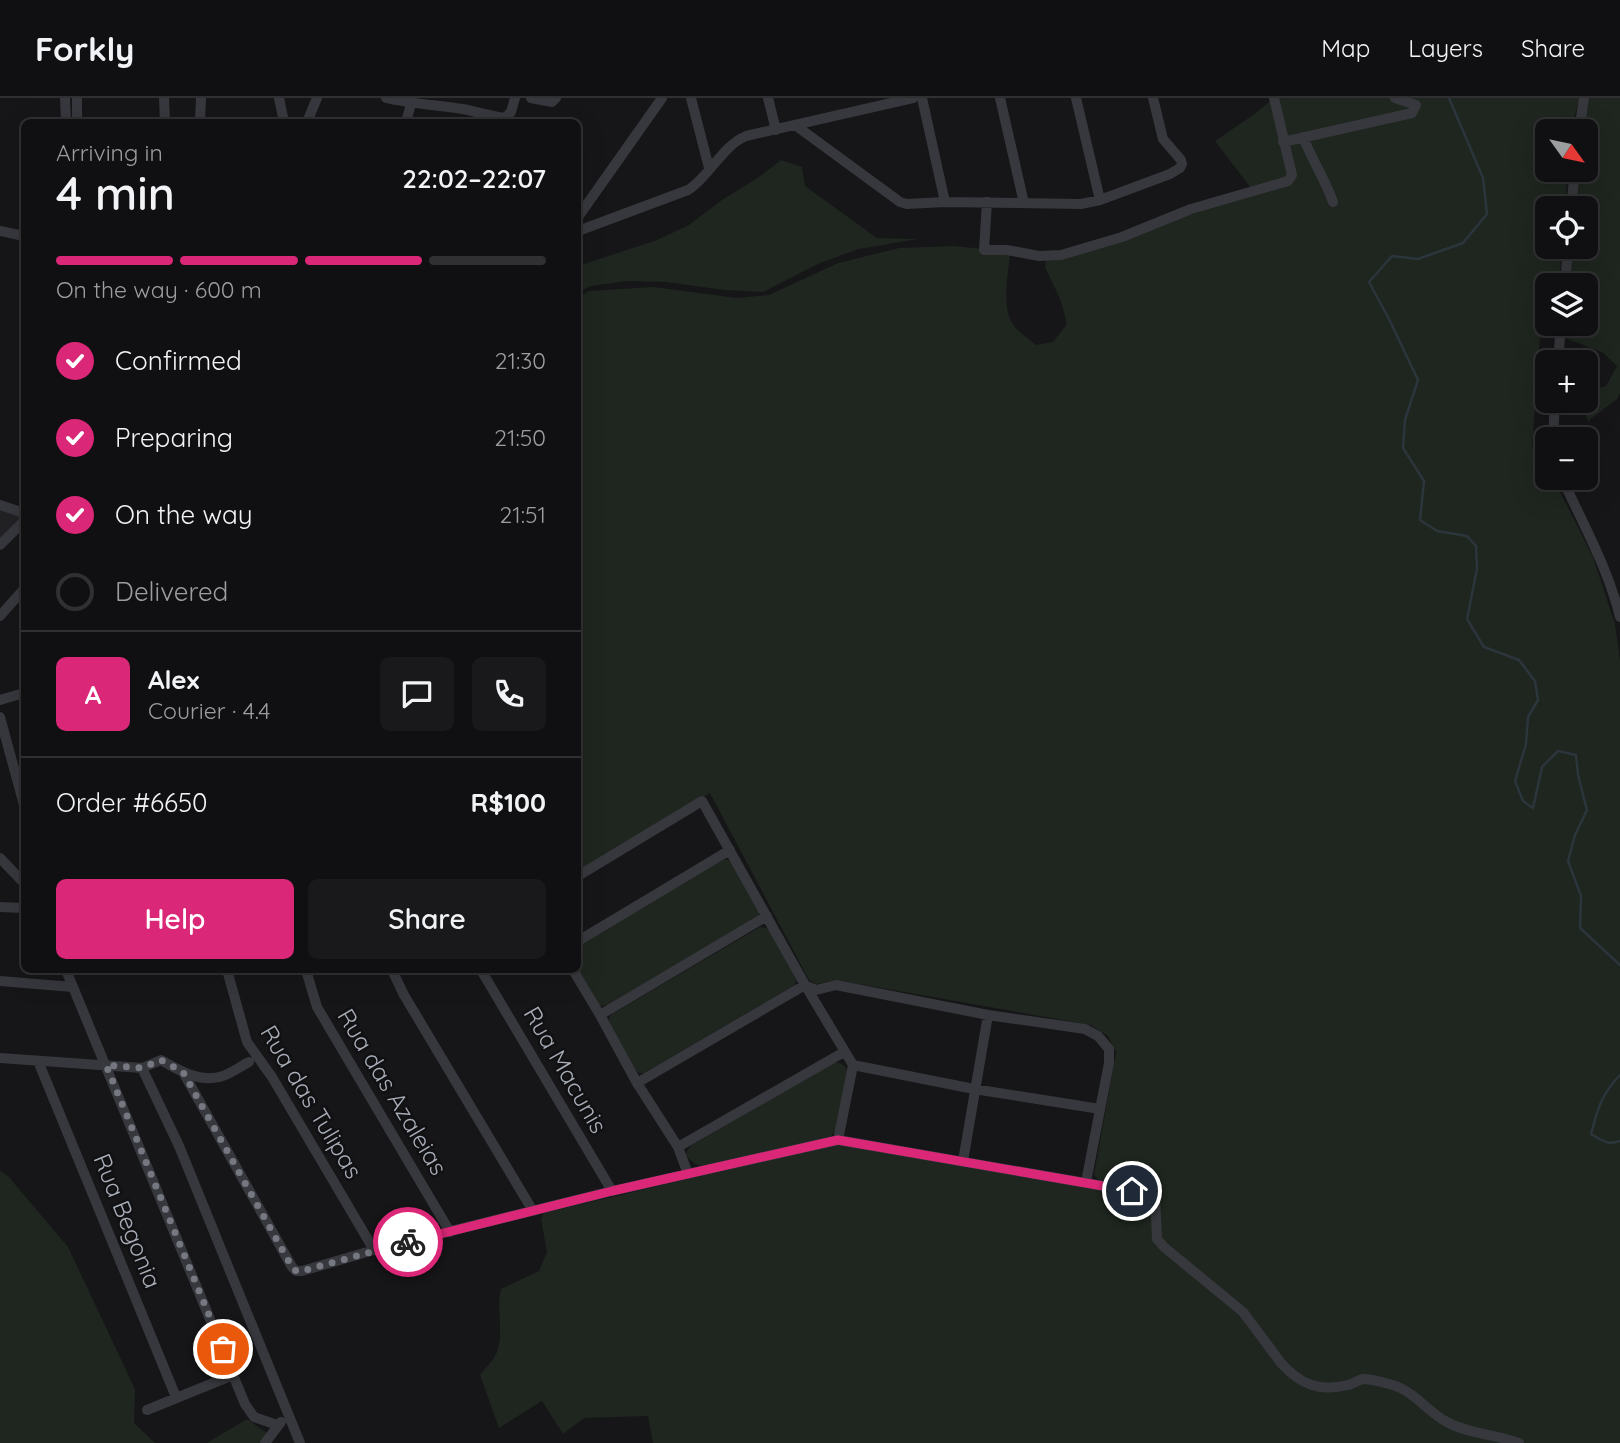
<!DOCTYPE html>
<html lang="en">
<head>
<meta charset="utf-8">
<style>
	:root { --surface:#101012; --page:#19191b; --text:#f1f3f6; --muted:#9c9d9f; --line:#303032; --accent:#db2777 }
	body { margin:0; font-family:Quicksand,sans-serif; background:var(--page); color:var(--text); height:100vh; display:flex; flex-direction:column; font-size:26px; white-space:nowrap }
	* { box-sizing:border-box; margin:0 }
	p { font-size:23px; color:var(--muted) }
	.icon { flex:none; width:38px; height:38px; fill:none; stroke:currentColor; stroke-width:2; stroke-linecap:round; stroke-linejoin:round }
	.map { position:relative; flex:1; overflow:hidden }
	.panel { position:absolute; left:21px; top:21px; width:560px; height:854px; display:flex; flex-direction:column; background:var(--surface); border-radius:10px; box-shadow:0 7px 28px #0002,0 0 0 2px var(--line) }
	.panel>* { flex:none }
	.needle { width:46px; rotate:123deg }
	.buttons { position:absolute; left:1535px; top:21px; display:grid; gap:14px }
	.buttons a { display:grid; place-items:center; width:63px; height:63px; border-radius:10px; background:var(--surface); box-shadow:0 7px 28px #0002,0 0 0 2px var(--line); font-size:35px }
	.pin { position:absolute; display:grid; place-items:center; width:60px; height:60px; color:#fff; margin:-30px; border:4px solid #fff; border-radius:50%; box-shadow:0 2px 7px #0007 }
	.courier { position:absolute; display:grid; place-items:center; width:70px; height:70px; margin:-35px; border:5px solid #db2777; border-radius:50%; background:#fff; color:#222; box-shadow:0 2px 9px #0007 }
	.head em { font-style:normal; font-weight:600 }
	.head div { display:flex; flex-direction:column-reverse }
	.head { display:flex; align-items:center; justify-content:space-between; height:119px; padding:0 35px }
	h1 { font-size:46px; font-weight:600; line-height:52px }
	.bar { display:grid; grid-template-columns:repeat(4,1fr); gap:10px 7px; align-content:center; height:84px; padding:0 35px }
	.bar i { height:9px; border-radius:5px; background:var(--line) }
	.bar .selected { background:var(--accent) }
	.bar p { grid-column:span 4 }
	.line { display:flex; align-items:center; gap:18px; padding:0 35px; border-top:2px solid var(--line) }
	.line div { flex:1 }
	.round { display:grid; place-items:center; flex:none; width:74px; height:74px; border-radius:10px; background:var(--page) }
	ol { padding:0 35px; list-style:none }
	li { display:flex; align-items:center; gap:21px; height:77px }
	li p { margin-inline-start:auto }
	li .icon { padding:7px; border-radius:50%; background:var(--accent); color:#fff; stroke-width:4 }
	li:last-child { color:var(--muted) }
	li i { width:38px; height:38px; border:4px solid var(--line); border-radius:50% }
	.button { display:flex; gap:14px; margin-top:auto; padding:14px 35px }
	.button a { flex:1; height:80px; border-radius:10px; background:var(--accent); color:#fff; font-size:28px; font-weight:600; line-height:80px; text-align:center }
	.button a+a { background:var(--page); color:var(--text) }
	header { display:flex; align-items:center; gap:42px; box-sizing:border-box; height:98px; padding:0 35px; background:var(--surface); border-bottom:2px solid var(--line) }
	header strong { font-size:33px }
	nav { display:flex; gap:38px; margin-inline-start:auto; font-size:24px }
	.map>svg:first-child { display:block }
	.built { fill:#222225 }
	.green { fill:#1e261f }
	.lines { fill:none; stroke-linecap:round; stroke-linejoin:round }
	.stream { stroke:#2c353c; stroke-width:2.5 }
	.minor { stroke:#37383d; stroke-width:10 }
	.done { stroke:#757880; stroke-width:7; stroke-dasharray:0 12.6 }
	.route { stroke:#db2777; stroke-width:9 }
	.labels { text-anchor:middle; stroke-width:5; stroke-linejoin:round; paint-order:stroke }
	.street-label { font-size:24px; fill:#a8adb8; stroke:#111113 }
</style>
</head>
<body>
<header>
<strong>Forkly</strong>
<nav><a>Map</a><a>Layers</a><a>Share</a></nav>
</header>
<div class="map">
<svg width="1620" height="1345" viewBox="0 0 1620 1345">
	<rect width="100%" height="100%" fill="#161618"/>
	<path class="built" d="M0 410 22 418 0 441Z"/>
	<path class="green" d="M1273 0H1579C1578 12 1572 22 1571 33H1547V72H1568L1565 110H1547V149H1562L1559 187H1547V197L1543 198 1532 350 1543 353 1547 364V380H1553L1593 459 1615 526 1620 562V1345H653L648 1318 584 1320 563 1336 542 1303 499 1330 480 1277C485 1270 494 1262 497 1254 504 1234 496 1211 501 1191L539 1173 547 1154 541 1121 544 1115 838 1046 1160 1103 1162 1094 1100 1083 1094 1077 1116 954 1108 938 1091 927 836 882 816 886 809 882 710 695 578 774V199L589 193 653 189 737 200 769 197 838 165 899 150 952 148 998 152 1010 157C1008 177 1001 211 1014 228 1020 235 1029 241 1036 247L1053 244 1067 226 1061 203 1045 169 1047 157 1254 94 1215 43 1256 15Z
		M1588 0H1620V295L1617 301 1588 323 1580 303H1586V293L1606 288 1617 268 1602 254 1565 240V226H1586V187H1569L1572 149H1586V110H1576L1577 72H1586V33H1581Z
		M781 62 802 69 805 88 877 140 918 141 859 151 820 165 763 194 724 192 666 184 627 183 591 188 578 194V168L657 142 689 127 722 102 759 79Z
		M725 761 731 763 760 814 758 819 607 907 600 908 578 872V847Z
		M760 829 769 831 796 882 795 887 644 975H639L635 972 609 923V920L612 916Z
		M835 964C841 965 845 967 847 973L836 1032 830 1039 701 1068 695 1066 686 1058 687 1053 692 1047Z
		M0 1073 8 1078 68 1149 135 1291 134 1325 155 1345H207L247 1321 267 1335 261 1345H0Z"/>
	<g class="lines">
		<path class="stream" d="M1449 0 1483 80 1487 116 1463 145 1418 161 1392 158 1369 184 1389 221 1418 282 1405 322 1403 350 1424 383 1420 422 1437 433 1467 438 1476 448 1477 471 1467 521 1484 549 1519 562 1535 583 1538 602 1528 619 1526 646 1515 683 1523 703 1533 710 1542 669 1558 653 1576 657 1578 677 1587 712 1575 737 1568 763 1581 798 1580 830 1620 867
			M1620 977C1601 997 1598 1010 1591 1036 1601 1042 1609 1048 1620 1043"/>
		<path class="minor" d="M65 0 66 24
			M77 0V24
			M164 0 165 24
			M279 0 284 24
			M386 0C411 6 437 7 462 11 475 13 493 19 505 20L511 14 515 0
			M531 0 552 4 556 0
			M691 0 709 70
			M768 0 776 32
			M922 0 945 104
			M1000 0 1024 105
			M1076 0 1100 102
			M200 24 201 0
			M307 24 317 0
			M406 24 411 6
			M795 27 900 104 907 106 945 104 1081 106 1100 102 1170 76 1180 70 1182 66 1181 62 1163 41 1153 0
			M1579 33 1584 0
			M1303 39C1312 62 1325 81 1333 104
			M1283 44 1412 15 1416 7 1395 0
			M987 104 984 152H1007L1039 158 1061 157 1122 139 1191 111 1288 83 1292 77 1274 0
			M1571 110 1575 72
			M578 119 662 0
			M0 133 24 138
			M578 133 688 92C708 80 722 48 746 38L913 0
			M1565 187 1568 149
			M1558 264 1561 226
			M1553 341 1555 303
			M1562 380C1583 426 1608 470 1620 519
			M0 407 24 415
			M0 447 24 423
			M0 518 24 491
			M0 602 24 595
			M0 619 24 707
			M0 760 24 785
			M578 778 702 703 805 887 853 967 838 1042
			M0 809 24 810
			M578 843 730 752
			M66 872 245 1306 254 1319 277 1327
			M227 872 247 944 272 979 374 1152
			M306 872 317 909 450 1134
			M392 872 404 897 533 1113
			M481 872 612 1093
			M573 872 600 917 637 985 678 1049 688 1076
			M0 883 73 889
			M600 917 767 818
			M0 960 142 970 161 962C178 972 198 984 219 979 229 977 239 969 249 964
			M38 963 176 1299
			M853 967 974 991 1100 1011
			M142 970 179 1048 300 1345
			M183 974 292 1169 296 1173H302L374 1152 612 1093 838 1042 1155 1097 1157 1141 1164 1149 1243 1214 1281 1265C1301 1287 1319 1294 1348 1287 1353 1286 1358 1282 1363 1281 1370 1281 1382 1284 1389 1286 1414 1292 1426 1313 1447 1324 1469 1336 1495 1336 1519 1345
			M637 985 805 887 816 892 836 887 988 917 1085 931 1098 938 1109 951V965L1086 1084
			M678 1049 844 954
			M963 1063 988 917
			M147 1312 233 1277
			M265 1345 281 1324"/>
	</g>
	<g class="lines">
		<path class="done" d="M223 1251 106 967 142 970 161 962 183 974 292 1169 296 1173H302L408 1144"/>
		<path class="route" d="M408 1144 612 1093 838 1042 1132 1093"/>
	</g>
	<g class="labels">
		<g class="street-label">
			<text transform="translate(565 972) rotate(60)" y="8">Rua Macunis</text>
			<text transform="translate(392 994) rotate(59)" y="8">Rua das Azaleias</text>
			<text transform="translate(311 1004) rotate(59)" y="8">Rua das Tulipas</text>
			<text transform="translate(127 1123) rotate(68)" y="8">Rua Begonia</text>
		</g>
	</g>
</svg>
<div class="buttons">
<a><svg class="needle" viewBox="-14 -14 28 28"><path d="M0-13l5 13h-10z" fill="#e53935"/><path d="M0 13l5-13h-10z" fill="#9c9d9f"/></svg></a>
<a><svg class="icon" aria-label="locate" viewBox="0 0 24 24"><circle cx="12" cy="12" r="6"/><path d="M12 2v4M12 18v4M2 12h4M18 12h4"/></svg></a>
<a><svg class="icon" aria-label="layers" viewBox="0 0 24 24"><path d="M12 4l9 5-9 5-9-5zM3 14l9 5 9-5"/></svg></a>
<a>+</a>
<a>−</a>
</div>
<div class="pin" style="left:223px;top:1251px;background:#ea580c"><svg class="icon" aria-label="bag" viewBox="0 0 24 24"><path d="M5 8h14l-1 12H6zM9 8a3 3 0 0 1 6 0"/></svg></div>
<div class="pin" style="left:1132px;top:1093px;background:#1f2937"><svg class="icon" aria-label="home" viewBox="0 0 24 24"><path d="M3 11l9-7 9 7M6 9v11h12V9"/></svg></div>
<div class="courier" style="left:408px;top:1144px"><svg class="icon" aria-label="bike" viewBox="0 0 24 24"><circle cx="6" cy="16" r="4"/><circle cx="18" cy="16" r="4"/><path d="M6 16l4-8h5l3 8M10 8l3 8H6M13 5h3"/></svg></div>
<section class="panel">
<div class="head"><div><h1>4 min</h1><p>Arriving in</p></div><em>22:02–22:07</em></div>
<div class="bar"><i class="selected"></i><i class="selected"></i><i class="selected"></i><i></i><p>On the way · 600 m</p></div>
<ol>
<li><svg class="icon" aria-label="check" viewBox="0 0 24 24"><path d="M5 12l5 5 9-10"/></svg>Confirmed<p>21:30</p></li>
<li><svg class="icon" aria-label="check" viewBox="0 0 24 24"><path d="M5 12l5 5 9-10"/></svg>Preparing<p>21:50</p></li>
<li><svg class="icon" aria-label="check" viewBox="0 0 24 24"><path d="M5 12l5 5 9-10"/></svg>On the way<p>21:51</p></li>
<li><i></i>Delivered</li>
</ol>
<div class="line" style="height:126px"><b class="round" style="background:var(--accent);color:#fff">A</b><div><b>Alex</b><p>Courier · 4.4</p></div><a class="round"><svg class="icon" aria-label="chat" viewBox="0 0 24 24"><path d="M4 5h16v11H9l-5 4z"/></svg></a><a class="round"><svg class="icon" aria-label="phone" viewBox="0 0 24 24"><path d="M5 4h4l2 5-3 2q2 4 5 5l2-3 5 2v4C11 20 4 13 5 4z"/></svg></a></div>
<div class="line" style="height:91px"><div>Order #6650</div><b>R$100</b></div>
<div class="button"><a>Help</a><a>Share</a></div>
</section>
</div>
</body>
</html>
